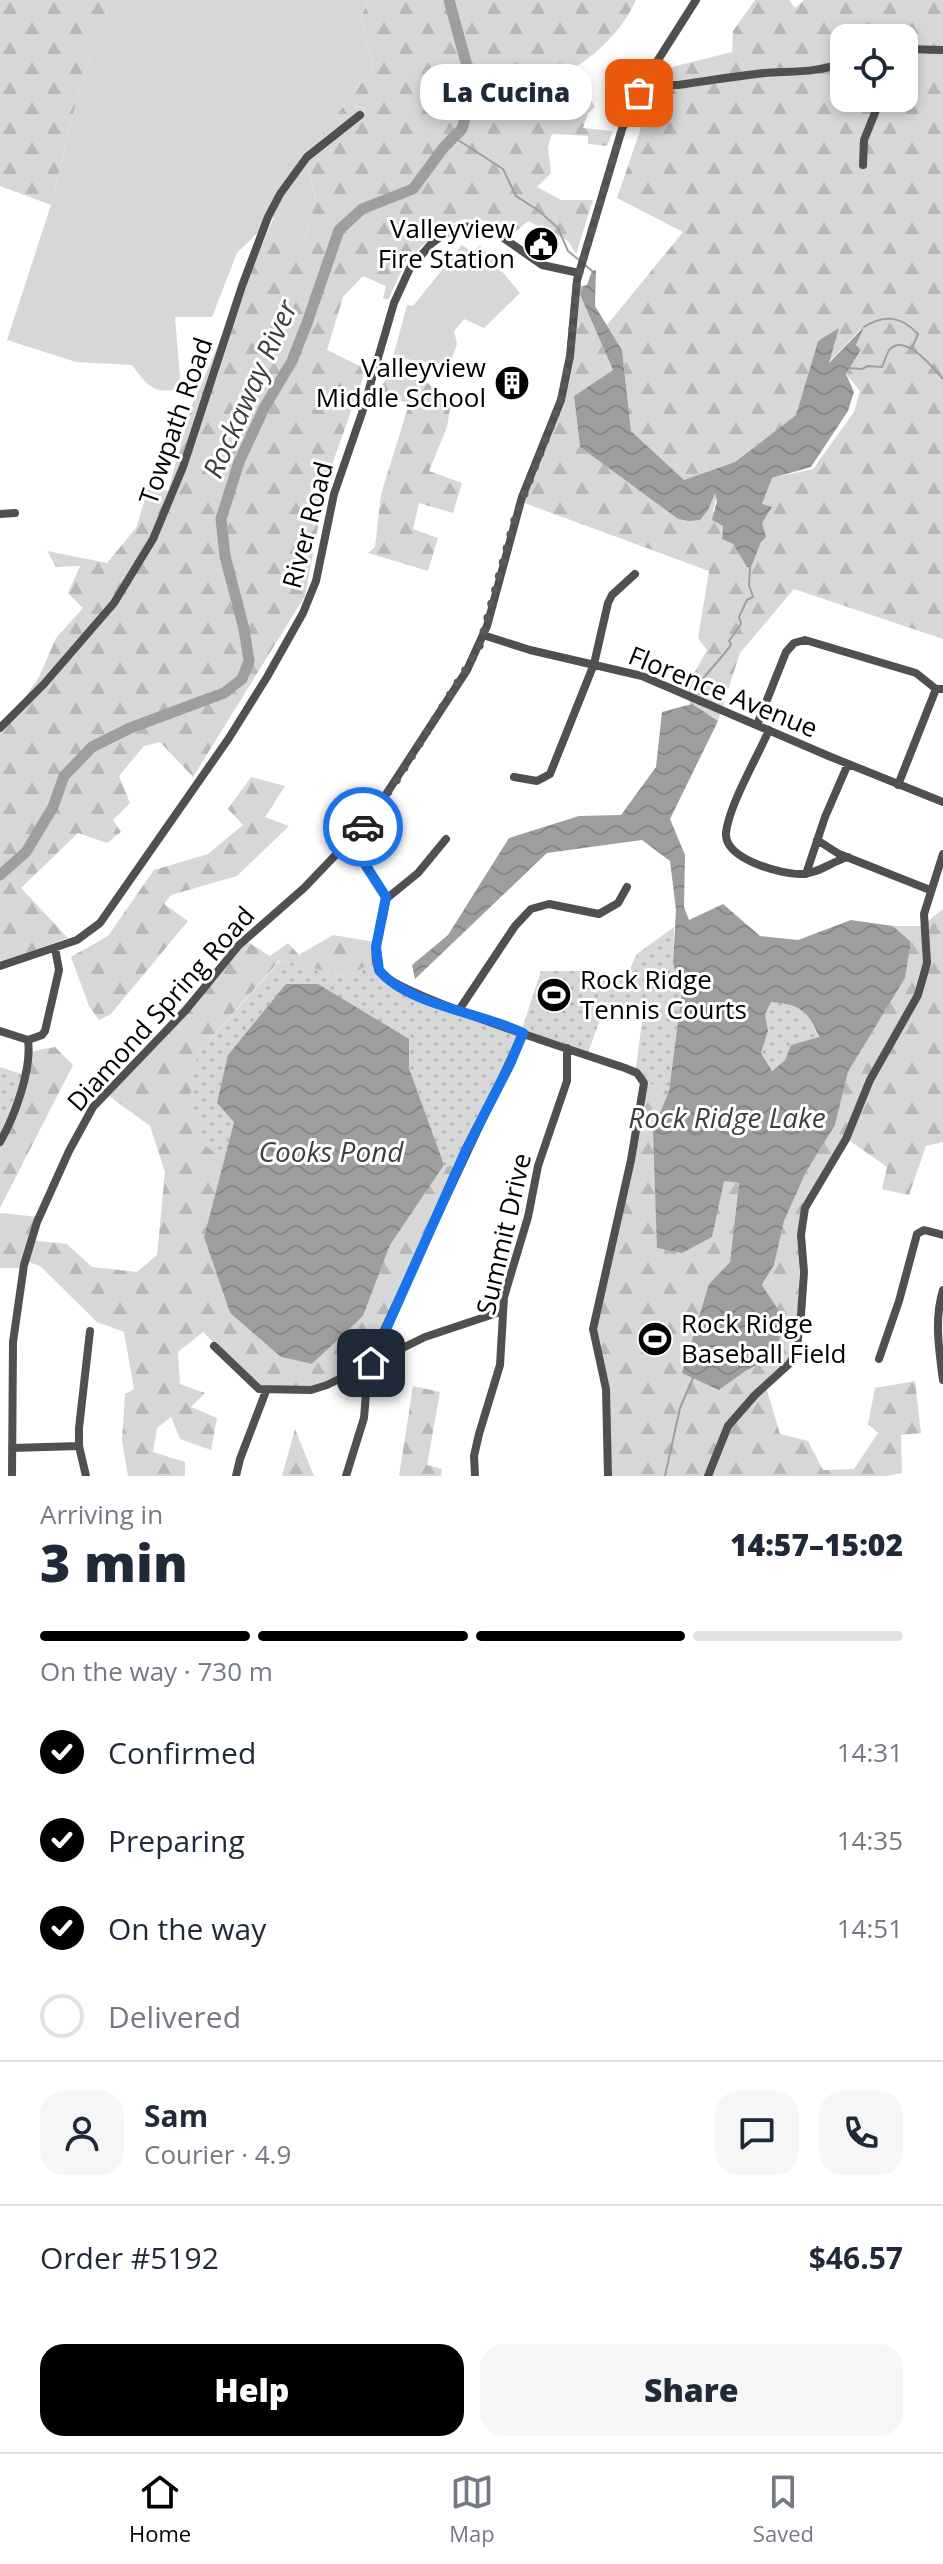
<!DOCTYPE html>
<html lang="en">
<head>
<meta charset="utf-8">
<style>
	:root { --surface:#fff; --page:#f6f6f7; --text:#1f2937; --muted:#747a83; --line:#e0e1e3; --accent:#000 }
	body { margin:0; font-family:"Open Sans",sans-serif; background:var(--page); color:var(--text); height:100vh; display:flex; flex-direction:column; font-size:30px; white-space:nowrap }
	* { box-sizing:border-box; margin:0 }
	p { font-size:26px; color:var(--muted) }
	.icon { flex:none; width:44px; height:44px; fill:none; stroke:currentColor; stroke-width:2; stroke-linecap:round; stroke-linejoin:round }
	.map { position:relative; height:1476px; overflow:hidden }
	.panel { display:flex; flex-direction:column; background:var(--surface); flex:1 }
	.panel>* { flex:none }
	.fabs { position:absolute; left:830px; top:24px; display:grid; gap:16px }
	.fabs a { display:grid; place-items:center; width:88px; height:88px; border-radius:16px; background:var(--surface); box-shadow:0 4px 12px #0003; font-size:40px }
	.pin { position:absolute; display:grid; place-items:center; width:68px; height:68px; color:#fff; margin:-34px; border-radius:16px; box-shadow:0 4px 12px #0006 }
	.courier { position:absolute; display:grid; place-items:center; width:80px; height:80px; margin:-40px; border:6px solid #1a73e8; border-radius:50%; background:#fff; color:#222; box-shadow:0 2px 10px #0007 }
	.bubble { position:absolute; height:56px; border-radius:24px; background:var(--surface); box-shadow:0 4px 12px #0003; font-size:26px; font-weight:800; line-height:56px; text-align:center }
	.summary em { font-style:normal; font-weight:800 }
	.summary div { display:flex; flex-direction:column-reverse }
	.summary { display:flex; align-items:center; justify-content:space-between; height:136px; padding:0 40px }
	h1 { font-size:52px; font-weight:800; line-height:60px }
	.bar { display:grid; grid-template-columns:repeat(4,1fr); gap:12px 8px; align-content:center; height:96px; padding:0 40px }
	.bar i { height:10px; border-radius:6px; background:var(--line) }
	.bar .selected { background:var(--accent) }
	.bar p { grid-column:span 4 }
	.line { display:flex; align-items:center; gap:20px; padding:0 40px; border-top:2px solid var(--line) }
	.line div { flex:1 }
	.round { display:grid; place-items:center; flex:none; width:84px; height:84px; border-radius:24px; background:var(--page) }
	ol { padding:0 40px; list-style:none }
	li { display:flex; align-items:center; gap:24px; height:88px }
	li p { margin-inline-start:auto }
	li .icon { padding:8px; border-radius:50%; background:var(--accent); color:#fff; stroke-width:4 }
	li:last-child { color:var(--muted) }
	li i { width:44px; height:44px; border:4px solid var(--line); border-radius:50% }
	.cta { display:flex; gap:16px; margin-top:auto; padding:16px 40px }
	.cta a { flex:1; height:92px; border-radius:24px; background:var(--accent); color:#fff; font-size:32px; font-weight:800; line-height:92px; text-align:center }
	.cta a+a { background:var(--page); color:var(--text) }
	.menu { display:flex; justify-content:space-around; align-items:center; height:112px; border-top:2px solid var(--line); background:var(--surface); font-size:22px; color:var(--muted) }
	.menu a { display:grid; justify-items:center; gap:4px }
	.menu .selected { color:var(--accent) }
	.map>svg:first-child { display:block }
	.grass { fill:#d7d7d7 }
	.forest { fill:url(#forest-firs); fill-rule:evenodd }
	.park { fill:url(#park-dots) }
	.water { fill:url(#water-waves); fill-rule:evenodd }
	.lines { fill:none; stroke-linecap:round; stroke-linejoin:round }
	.stream { stroke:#9e9e9e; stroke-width:2 }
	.river { stroke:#9e9e9e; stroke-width:11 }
	.minor { stroke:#505050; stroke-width:8 }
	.done { stroke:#595959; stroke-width:8; stroke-dasharray:0 14.4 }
	.route { stroke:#1a73e8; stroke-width:10 }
	.labels { text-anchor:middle; stroke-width:6; stroke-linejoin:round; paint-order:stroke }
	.poi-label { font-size:26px; fill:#000; stroke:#fff; text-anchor:end }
	.street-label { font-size:26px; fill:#000; stroke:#fff }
	.water-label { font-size:28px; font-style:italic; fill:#3f3f3f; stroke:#fff }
</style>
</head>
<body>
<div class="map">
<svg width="943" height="1476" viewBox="0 0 943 1476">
	<defs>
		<pattern id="forest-firs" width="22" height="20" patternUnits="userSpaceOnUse" patternTransform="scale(2)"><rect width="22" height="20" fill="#d7d7d7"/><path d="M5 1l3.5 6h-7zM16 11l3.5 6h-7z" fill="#b7b7b7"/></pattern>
		<pattern id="park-dots" width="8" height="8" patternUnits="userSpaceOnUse" patternTransform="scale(2)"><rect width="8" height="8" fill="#d7d7d7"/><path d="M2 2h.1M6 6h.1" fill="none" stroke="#b7b7b7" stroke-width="1.8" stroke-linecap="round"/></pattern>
		<pattern id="water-waves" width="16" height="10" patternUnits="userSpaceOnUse" patternTransform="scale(2)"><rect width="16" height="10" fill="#9e9e9e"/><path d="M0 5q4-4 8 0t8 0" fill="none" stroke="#868686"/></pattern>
	</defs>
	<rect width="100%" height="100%" fill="#fff"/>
	<path class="grass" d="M111 0H368L361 18 373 67 306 156 316 201 305 239 283 254 274 217 237 253 212 317H175L181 388C154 396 147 385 132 365L76 362 7 340 51 205 80 86Z
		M462 245 472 252 480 245 520 293 484 328 464 319 454 331 457 344 449 366 393 357 407 305 413 306Z"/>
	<path class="forest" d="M0 0H111L80 86 51 205 0 186Z
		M368 0H636C622 31 596 56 566 73L567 92 588 94 595 107 588 113 583 128 613 131 607 146 588 144V136L552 134 548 147 551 173 537 187 561 200H593L576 254 568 241 528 221 510 236 487 221 464 219 444 227 407 259 388 300 383 298 386 286 363 276 343 297 327 350 366 369 327 479 305 596 193 777 160 742 144 746 119 776 130 803 113 820 121 832 107 843 78 833 21 888 68 938 0 962V733L39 677 56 638 83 608 68 593 80 566 56 567 47 551 107 563 136 528 149 486 168 491 191 407 274 217 283 253 305 239 316 200 306 156 373 67 361 18Z
		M755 0H789L795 8 804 0H943V639L794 589 740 653 718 721 690 704 688 684 707 650 698 638 709 571 519 501 562 397 576 288 583 286 580 296 613 370 574 396 580 447 678 519 688 521 711 501 714 493 717 496 713 511 723 526 722 539 733 544 747 567 751 566 761 542 762 504 772 478 813 469 854 412 860 391 846 374 861 351 856 346 861 329 827 364 838 329 818 341 796 415 735 462 718 468 714 473 684 481 631 431 622 350 607 325 683 232 617 198 649 104 672 67 732 52 733 31ZM844 38H904V98H844Z
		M387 374 423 379 451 402 447 427 429 471 462 483 453 513 419 503 413 529 438 538 428 571 368 553 375 547 381 494 409 404 380 392Z
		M251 777 285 786 265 817 289 826 237 876 171 895 164 904 188 921 111 1014 99 1020 89 1006 71 957 108 936 154 870 208 854 243 825 228 809Z
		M943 909V1142L926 1146 909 1195 882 1189 887 1167 843 1136 802 1216 796 1351 765 1383 780 1434 808 1441 823 1470 854 1469 878 1433 868 1424 875 1388 915 1381 921 1433 901 1435 902 1473 887 1476H605L607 1399 591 1328 645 1082 669 1091 653 1130 724 1181 739 1183 730 1262 709 1284 719 1390 747 1370 777 1356 783 1317 762 1286 774 1265 784 1221 806 1172 835 1125 848 1072 905 978 911 942 893 926H922Z
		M333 935 375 942V961L347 977 280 960 198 1053 205 1145 224 1160 204 1237 230 1313 281 1357 312 1364 363 1316 390 1245 444 1165 457 1167 367 1365 315 1390H262L203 1332 178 1352 180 1384 205 1393 191 1407 217 1418 211 1450 180 1439 171 1417 157 1428 153 1452 185 1462V1476H128L122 1441 125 1394 134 1389 124 1332 97 1322 40 1266 24 1260 22 1268H0V1213L39 1217 30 1240 67 1244 92 1267 137 1272 157 1255 165 1172 150 1126 105 1093 243 939 270 956 288 943 299 955Z
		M55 1047 73 1065 0 1208V1129L24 1075 29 1052Z
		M413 1386 440 1392 427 1465 442 1469 441 1476H399Z
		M295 1429 314 1476H282Z"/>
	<path class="park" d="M674 927 673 963 682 991 669 1091 645 1082 636 1068 643 1013 606 1002 588 1053 523 1030 457 1167 444 1165 409 1068V1039L234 1122 224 1160 205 1145 190 1096 198 1053 281 960 347 977 375 961 394 985 522 1029 541 971H588L626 977 637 954Z
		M771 1002C802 1005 806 1010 819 1038L791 1045 785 1060 771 1071 761 1053 768 1031 764 1014Z
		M0 1067 24 1075 0 1129Z"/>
	<path class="water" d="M596 270 595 306 622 350 631 431 684 480 735 462 796 415 818 341 839 328 829 363 864 327 856 345 861 350 846 374 854 392 848 411 811 467 772 478 762 504 772 507 762 523 766 537 761 542 751 567H747L733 544 722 539 723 526 712 520 717 501 715 493 708 510 700 520 688 521 678 519 580 447 574 396 613 370 580 295 583 286 587 285 592 271Z
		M692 704 718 721 670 819 685 855 684 907 689 920 723 904 760 936 798 940 851 920 893 926 911 942 905 978 848 1072 835 1125 806 1172 784 1221 774 1265 762 1285 783 1317 777 1356 747 1370 719 1390 682 1373 709 1284 730 1262 739 1183 724 1181 712 1237 682 1253 657 1248 653 1130 669 1091 682 991 673 963 676 910 670 861 642 840 547 853 415 979 412 965 448 935 509 838 579 816 621 815 656 767 662 712ZM771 1002C801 1005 807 1010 819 1037L791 1045 785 1060 772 1071 761 1053 768 1031 765 1014Z
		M286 984H318L409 1039V1068L444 1165 390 1245 363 1316 312 1364 281 1357 230 1313 204 1237 234 1122 217 1103 228 1055Z"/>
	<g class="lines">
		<path class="stream" d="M455 138 503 169 516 196 539 211 558 228 568 251 579 260
			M584 264 592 271
			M864 327C884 314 901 316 918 334L912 348
			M849 368 862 369 868 366 882 367C884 362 887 353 890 349 906 333 934 369 943 379
			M699 694 700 682 729 648 731 644 729 641 741 624 739 617 747 600 753 597 749 585 750 567
			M665 1476 680 1408 693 1378"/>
		<path class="river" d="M0 875 26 852 53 807 64 776 92 747 130 728 224 693 242 679 249 661 244 629 225 556 221 519 239 462 264 408 292 361 307 323 339 230 362 209 413 189 444 147 462 129 468 108 467 66 449 0"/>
		<path class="minor" d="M904 49 943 50
			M648 77 668 85H678C707 81 736 76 765 73 792 71 819 73 844 62
			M863 165 864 140 881 98
			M0 514 15 513
			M483 635 530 650 642 676 831 757 943 802
			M757 725 786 652 794 643 805 640 916 673 936 689
			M0 728 44 684 114 603 153 539 183 467 242 286 268 217 280 194 307 157 360 115
			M769 730C757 758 729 805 726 833 724 859 782 875 802 874 817 874 833 861 848 857
			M514 777 537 781 550 774 594 664 608 603 612 595 635 574
			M898 785 936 689H943
			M817 840 839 854 930 890
			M350 841 386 897C386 921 368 947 379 970 390 993 589 1056 625 1068L637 1073 644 1083 631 1160 593 1329 606 1389 608 1476
			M806 874 825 817 848 764
			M386 899 418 873 446 839
			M0 966 77 940 100 923 229 738 267 677 303 613 316 581 334 494 362 413 394 303 410 268 432 243 443 235 461 227 477 226 502 237 542 265 579 273
			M459 1010 515 926 531 909 549 904 599 914 618 903 627 887
			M0 1031 28 1040
			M28 1040 42 1035 45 1031 59 970 55 948
			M0 1142C15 1116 32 1069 28 1040
			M943 1290C934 1319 939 1350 943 1380
			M214 1346 259 1389 311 1390 327 1385 425 1337 503 1311
			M879 1359 899 1301 917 1234 924 1230 943 1235
			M12 1448 79 1446
			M12 1476 13 1342 24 1265 37 1222 69 1151 93 1107 186 1010 239 945 304 888 370 819 467 670 487 626 522 497 561 400 570 356 577 280 622 129 644 82 696 0
			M86 1476 79 1446V1428L90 1331
			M236 1476 240 1459 266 1391
			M346 1476 364 1418 367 1382 377 1345 523 1033
			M475 1476 474 1456 479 1434 500 1365 504 1297 528 1217 538 1166 567 1081V1048
			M708 1476 728 1426 755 1395 789 1364 796 1354 801 1315 804 1272 801 1235 805 1208 846 1139 870 1080 918 995 927 963 924 914 943 854"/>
	</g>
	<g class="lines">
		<path class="done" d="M363 827 397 780 479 648 515 518 561 400 570 356 577 280 622 129 639 93"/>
		<path class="route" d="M363 827 350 841 386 897 376 947 379 970C407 1005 483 1013 523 1033L510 1064 466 1150 371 1363"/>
	</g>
	<defs>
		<symbol id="civic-disc" viewBox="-11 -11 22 22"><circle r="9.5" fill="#000" stroke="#fff"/><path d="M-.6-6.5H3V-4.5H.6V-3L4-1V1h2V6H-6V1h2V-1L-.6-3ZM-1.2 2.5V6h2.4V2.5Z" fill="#fff"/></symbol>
		<symbol id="building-disc" viewBox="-11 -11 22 22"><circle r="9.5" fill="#000" stroke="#fff"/><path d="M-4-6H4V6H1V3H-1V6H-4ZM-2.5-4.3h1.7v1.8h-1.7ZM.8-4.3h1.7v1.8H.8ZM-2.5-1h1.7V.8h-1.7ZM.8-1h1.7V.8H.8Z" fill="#fff"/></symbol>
		<symbol id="stadium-disc" viewBox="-11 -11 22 22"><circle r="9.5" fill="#000" stroke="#fff"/><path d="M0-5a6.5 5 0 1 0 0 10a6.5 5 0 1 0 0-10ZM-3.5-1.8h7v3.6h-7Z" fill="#fff"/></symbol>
	</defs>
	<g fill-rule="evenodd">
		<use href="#civic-disc" x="521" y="224" width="40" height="40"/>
		<use href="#building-disc" x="492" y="363" width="40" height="40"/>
		<use href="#stadium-disc" x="534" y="975" width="40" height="40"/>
		<use href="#stadium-disc" x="635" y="1319" width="40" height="40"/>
	</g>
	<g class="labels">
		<g class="poi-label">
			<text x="515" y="238">Valleyview<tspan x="515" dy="30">Fire Station</tspan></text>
			<text x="486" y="377">Valleyview<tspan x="486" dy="30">Middle School</tspan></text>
			<text x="580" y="989" text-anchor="start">Rock Ridge<tspan x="580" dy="30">Tennis Courts</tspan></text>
			<text x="681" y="1333" text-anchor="start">Rock Ridge<tspan x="681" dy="30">Baseball Field</tspan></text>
		</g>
		<g class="street-label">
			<text transform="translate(176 421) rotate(-71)" y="9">Towpath Road</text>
			<text transform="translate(308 525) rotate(-75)" y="9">River Road</text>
			<text transform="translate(723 692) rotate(22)" y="9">Florence Avenue</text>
			<text transform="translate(161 1009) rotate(-48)" y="9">Diamond Spring Road</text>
			<text transform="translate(504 1234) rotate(-77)" y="9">Summit Drive</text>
		</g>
		<g class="water-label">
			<text transform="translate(250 389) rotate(-66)" y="10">Rockaway River</text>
			<text x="727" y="1128">Rock Ridge Lake</text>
			<text x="331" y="1162">Cooks Pond</text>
		</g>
	</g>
</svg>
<div class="fabs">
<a><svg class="icon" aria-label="locate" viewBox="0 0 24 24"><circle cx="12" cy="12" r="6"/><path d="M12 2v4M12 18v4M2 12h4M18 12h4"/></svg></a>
</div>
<div class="pin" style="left:639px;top:93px;background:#ea580c"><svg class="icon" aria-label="bag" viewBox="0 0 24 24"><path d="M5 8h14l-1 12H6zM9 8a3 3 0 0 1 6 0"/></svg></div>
<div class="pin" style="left:371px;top:1363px;background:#1f2937"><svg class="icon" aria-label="home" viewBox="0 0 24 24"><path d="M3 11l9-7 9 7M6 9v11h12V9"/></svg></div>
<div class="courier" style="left:363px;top:827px"><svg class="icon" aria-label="car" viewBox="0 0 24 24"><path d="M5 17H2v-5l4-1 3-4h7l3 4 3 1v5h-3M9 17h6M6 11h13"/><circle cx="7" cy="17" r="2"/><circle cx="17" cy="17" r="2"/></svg></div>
<div class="bubble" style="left:420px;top:64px;width:172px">La Cucina</div>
</div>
<section class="panel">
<div class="summary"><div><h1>3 min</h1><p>Arriving in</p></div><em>14:57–15:02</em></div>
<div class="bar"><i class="selected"></i><i class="selected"></i><i class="selected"></i><i></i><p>On the way · 730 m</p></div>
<ol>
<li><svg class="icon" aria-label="check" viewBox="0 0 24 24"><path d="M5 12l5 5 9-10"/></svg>Confirmed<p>14:31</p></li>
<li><svg class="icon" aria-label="check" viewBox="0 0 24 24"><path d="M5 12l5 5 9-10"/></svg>Preparing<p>14:35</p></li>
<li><svg class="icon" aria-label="check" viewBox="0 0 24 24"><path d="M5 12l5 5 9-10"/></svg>On the way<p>14:51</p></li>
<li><i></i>Delivered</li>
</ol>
<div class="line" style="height:144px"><a class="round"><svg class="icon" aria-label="person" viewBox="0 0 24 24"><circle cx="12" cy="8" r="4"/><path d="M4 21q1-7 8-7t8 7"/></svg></a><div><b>Sam</b><p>Courier · 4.9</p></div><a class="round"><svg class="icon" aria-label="chat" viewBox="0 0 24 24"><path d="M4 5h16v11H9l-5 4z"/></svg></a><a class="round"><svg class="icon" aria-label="phone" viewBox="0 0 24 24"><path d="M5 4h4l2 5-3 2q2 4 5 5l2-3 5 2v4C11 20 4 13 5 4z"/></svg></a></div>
<div class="line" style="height:104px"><div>Order #5192</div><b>$46.57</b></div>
<div class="cta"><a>Help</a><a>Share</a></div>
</section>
<nav class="menu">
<a class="selected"><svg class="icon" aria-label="home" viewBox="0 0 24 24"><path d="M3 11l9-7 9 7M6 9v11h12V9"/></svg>Home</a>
<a><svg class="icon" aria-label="map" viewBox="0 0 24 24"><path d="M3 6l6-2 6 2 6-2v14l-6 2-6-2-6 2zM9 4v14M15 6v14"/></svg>Map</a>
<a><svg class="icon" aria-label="saved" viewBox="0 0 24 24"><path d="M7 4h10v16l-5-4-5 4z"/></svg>Saved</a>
</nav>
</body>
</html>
